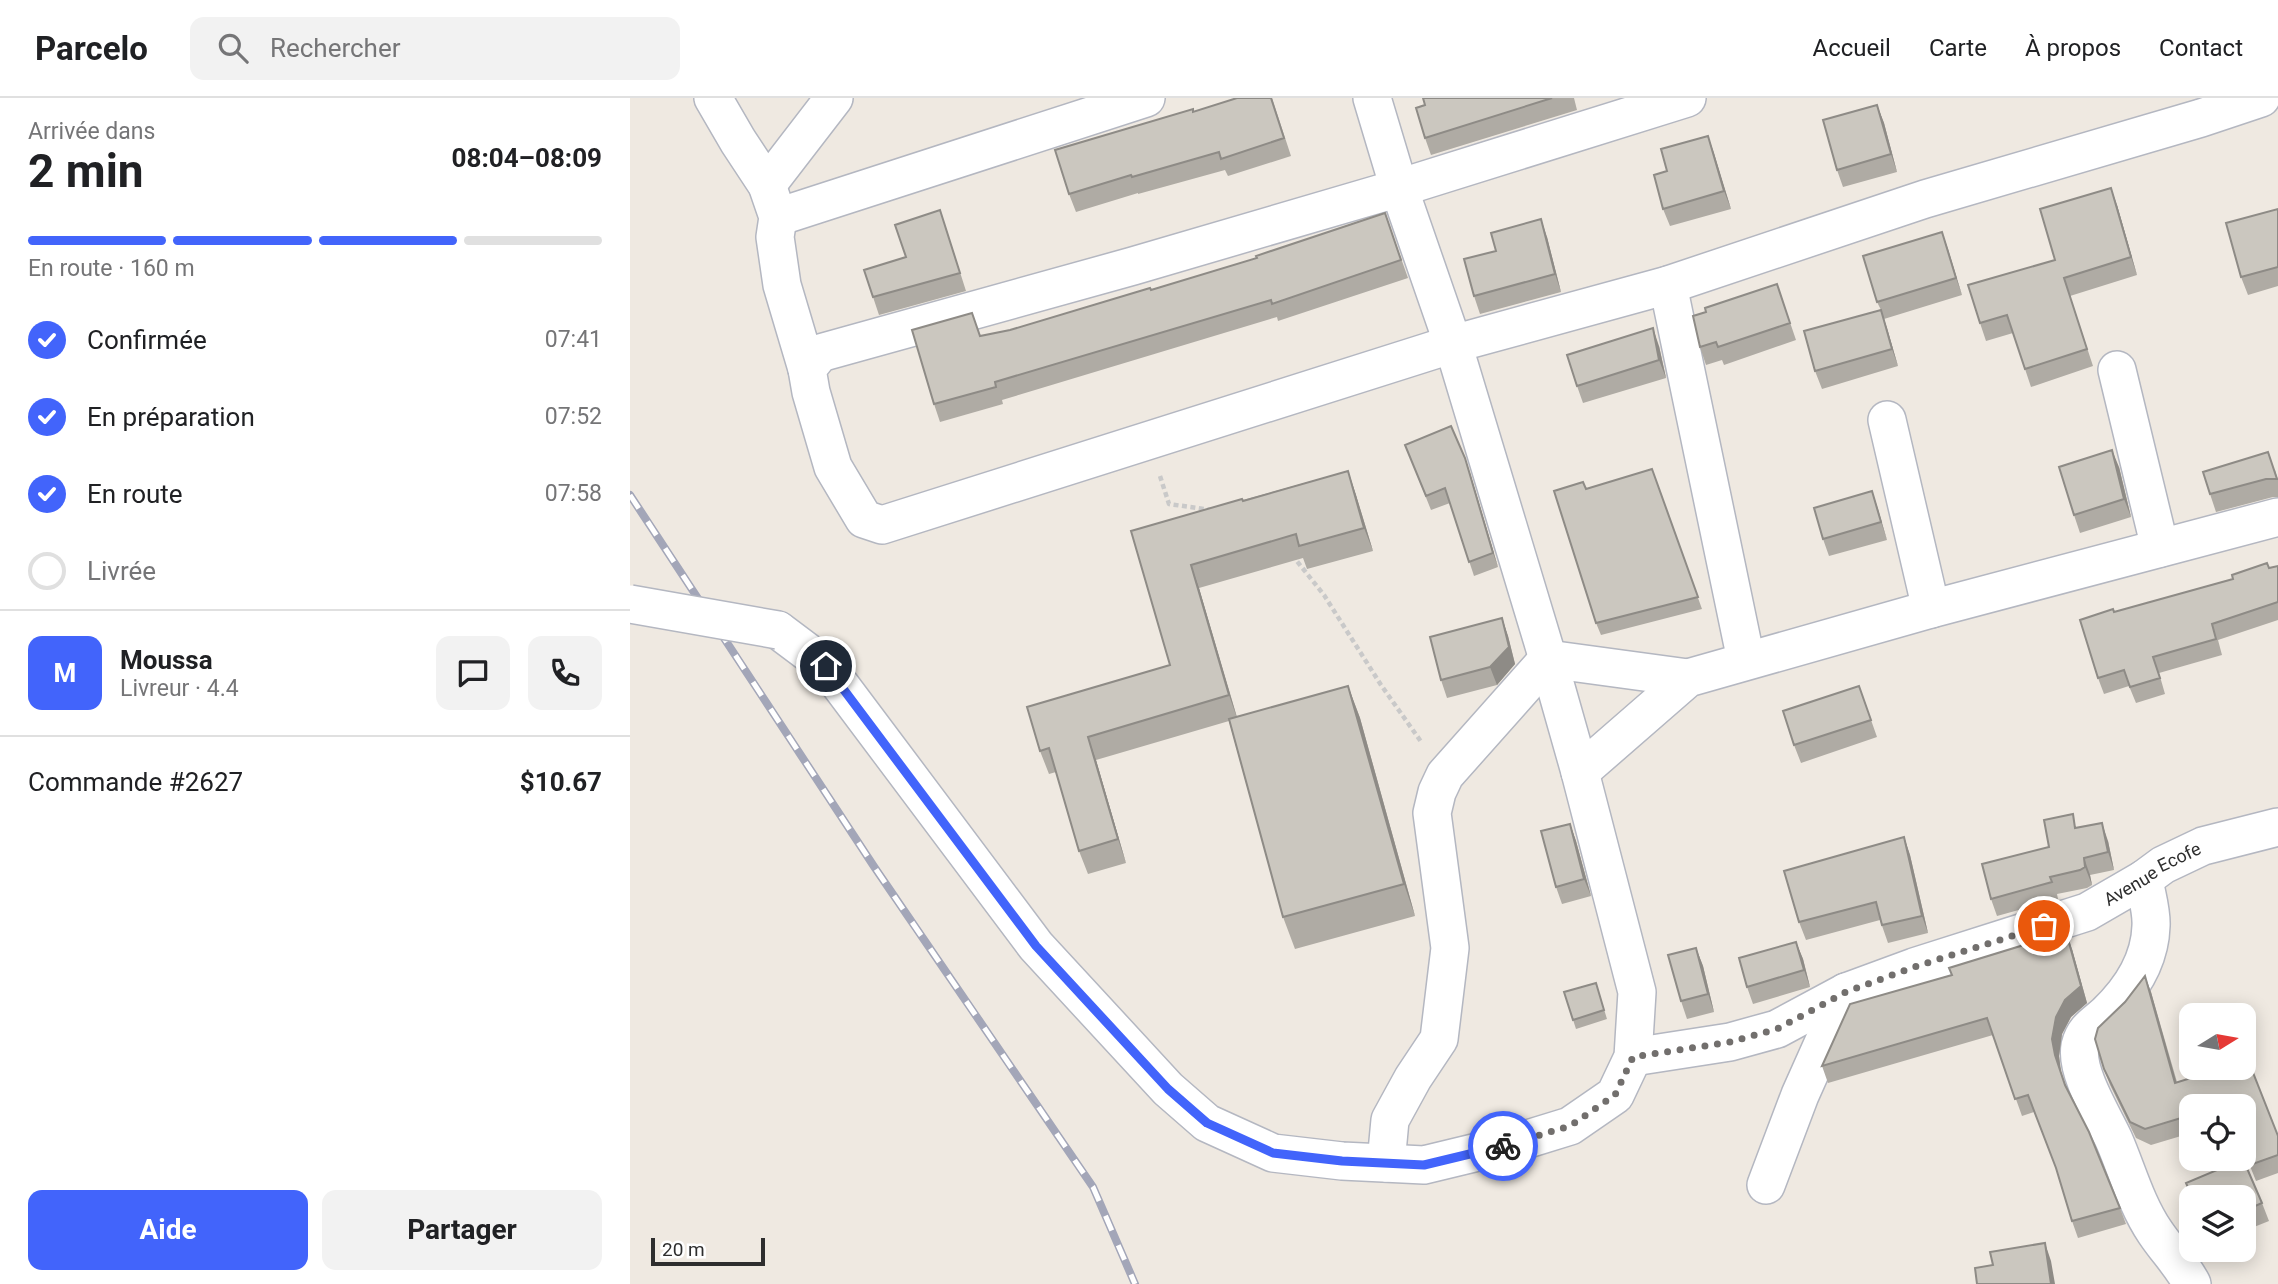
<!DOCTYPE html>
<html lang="fr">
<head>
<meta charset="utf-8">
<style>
	:root { --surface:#fff; --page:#f2f2f2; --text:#202124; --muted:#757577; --line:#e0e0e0; --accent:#4264fb }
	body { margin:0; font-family:Roboto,sans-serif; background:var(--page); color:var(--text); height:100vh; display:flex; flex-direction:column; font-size:26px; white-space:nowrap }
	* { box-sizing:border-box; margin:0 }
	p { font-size:23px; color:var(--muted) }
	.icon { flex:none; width:38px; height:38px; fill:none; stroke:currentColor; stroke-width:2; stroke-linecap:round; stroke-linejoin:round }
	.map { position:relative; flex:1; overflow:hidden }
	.panel { display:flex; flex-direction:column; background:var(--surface); width:630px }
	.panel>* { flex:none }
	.needle { width:46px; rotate:79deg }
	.fabs { position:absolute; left:1549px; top:905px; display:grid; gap:14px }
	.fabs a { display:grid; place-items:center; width:77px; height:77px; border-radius:14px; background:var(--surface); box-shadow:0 4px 18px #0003; font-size:35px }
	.scale { position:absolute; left:21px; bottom:18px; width:114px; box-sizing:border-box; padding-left:7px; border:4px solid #2e2e2e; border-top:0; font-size:19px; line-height:24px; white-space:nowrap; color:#2e2e2e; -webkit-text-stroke:5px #fff; paint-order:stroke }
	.pin { position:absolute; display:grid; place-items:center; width:60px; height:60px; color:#fff; margin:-30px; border:4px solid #fff; border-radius:50%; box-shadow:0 2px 7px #0007 }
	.courier { position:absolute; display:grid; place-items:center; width:70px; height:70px; margin:-35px; border:5px solid #4264fb; border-radius:50%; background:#fff; color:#222; box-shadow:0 2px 9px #0007 }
	.summary em { font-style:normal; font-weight:700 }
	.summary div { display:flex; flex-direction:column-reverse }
	.summary { display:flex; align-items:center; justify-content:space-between; height:119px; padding:0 28px }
	h1 { font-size:46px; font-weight:700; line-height:52px }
	.bar { display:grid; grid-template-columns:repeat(4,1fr); gap:10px 7px; align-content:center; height:84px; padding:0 28px }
	.bar i { height:9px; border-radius:5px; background:var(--line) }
	.bar .on { background:var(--accent) }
	.bar p { grid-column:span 4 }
	.line { display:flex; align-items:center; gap:18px; padding:0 28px; border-top:2px solid var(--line) }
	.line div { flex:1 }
	.round { display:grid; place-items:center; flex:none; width:74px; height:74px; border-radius:14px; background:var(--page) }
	ol { padding:0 28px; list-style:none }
	li { display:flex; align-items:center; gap:21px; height:77px }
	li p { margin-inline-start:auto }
	li .icon { padding:7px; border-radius:50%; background:var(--accent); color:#fff; stroke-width:4 }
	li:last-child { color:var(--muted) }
	li i { width:38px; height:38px; border:4px solid var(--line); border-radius:50% }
	.cta { display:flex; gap:14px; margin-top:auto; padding:14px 28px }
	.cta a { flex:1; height:80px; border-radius:14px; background:var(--accent); color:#fff; font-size:28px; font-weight:700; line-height:80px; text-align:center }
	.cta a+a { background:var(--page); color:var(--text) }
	header { display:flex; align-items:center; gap:42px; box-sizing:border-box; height:98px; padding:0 35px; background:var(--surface); border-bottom:2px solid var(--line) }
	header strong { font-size:33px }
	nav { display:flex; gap:38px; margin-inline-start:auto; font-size:24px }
	.search { width:490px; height:63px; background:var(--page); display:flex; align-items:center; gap:18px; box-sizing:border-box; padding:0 24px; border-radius:14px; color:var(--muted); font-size:26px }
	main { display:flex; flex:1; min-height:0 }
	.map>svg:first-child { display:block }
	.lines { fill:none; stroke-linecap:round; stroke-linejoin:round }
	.minor-casing { stroke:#b4b7c1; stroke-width:40 }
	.path { stroke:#c9c9c9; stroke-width:4.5; stroke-dasharray:5 3.5; stroke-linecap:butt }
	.minor { stroke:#fff; stroke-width:37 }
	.rail-casing { stroke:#a3a6b8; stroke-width:8 }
	.rail { stroke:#fff; stroke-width:5; stroke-dasharray:16; stroke-linecap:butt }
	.minor-bridge-casing { stroke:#b4b7c1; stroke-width:40; stroke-linecap:butt }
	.minor-bridge { stroke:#fff; stroke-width:37 }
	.wall { fill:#afaba4 }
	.shaded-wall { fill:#8e8b86 }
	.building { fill:#cbc7bf; stroke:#8e8b86; stroke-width:2 }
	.done { stroke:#726f6d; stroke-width:7; stroke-dasharray:0 12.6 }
	.route { stroke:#4264fb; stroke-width:9 }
	.labels { text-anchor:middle; stroke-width:5; stroke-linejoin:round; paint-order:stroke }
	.street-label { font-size:18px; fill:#2e2e2e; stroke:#fff }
</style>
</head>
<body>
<header>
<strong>Parcelo</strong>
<div class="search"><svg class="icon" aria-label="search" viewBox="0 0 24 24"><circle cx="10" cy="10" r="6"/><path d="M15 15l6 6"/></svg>Rechercher</div>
<nav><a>Accueil</a><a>Carte</a><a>À propos</a><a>Contact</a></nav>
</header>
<main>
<section class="panel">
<div class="summary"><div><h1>2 min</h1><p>Arrivée dans</p></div><em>08:04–08:09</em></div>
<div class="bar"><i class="on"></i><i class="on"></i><i class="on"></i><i></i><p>En route · 160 m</p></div>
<ol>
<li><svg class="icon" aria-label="check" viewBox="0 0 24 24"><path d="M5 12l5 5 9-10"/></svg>Confirmée<p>07:41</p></li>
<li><svg class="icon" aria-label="check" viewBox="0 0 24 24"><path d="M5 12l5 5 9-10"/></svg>En préparation<p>07:52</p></li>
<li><svg class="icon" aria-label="check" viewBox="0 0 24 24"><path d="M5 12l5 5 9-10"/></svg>En route<p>07:58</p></li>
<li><i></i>Livrée</li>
</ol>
<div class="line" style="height:126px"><b class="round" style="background:var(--accent);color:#fff">M</b><div><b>Moussa</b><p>Livreur · 4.4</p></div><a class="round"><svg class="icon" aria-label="chat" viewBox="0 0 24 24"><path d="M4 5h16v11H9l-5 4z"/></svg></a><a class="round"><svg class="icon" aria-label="phone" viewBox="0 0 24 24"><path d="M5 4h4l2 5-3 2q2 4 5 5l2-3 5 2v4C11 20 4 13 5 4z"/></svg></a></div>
<div class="line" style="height:91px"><div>Commande #2627</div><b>$10.67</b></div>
<div class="cta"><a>Aide</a><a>Partager</a></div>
</section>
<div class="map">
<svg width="1648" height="1186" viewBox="0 0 1648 1186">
	<rect width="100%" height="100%" fill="#efe9e1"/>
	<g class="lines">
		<defs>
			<g id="minor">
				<path d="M83 0 108 43 137 87 148 119 145 139 152 187 177 271"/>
				<path d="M1057 0 769 90 503 168 190 255 177 271 181 294 203 369 234 421 252 427 823 246 1038 187 1295 101 1571 20 1631 0"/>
				<path d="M137 87 204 0"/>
				<path d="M148 119 516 0"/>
				<path d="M1038 187 1116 562"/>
				<path d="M1487 272 1530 450"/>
				<path d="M1257 322 1301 511"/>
				<path d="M148 532 196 568 406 848 538 991 577 1025 643 1055 712 1063 794 1067 885 1045 940 1028 985 997 1003 959 1007 894 950 674 918 561 823 246 769 90 742 0"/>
				<path d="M950 674 1058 580 1301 511 1648 419"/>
				<path d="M1514 781C1516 795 1522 813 1521 828 1520 863 1501 892 1476 916 1465 926 1454 931 1450 948 1445 974 1473 1018 1484 1042 1497 1072 1506 1106 1525 1134 1537 1152 1552 1167 1562 1186"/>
				<path id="s1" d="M1003 959 1100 944 1147 931 1216 894 1284 869 1457 814 1514 781 1533 767 1573 748 1648 729"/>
				<path d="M756 1065 760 1022 783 980 809 941 820 850 802 715 807 694 815 677 918 561 1058 580"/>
				<path d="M1136 1087 1170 997 1216 894"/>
			</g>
		</defs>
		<use href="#minor" class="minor-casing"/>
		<path class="path" d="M530 378 539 406 581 412
			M662 457 694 497 751 587 792 645"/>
		<use href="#minor" class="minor"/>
		<defs>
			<path id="rail" d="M0 397 245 770 463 1089 505 1186"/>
		</defs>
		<use href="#rail" class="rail-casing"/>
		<use href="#rail" class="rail"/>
		<defs>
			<path id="minor-bridge" d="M0 506 148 532"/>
		</defs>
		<use href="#minor-bridge" class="minor-bridge-casing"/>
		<use href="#minor-bridge" class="minor-bridge"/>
	</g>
	<path class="wall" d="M642 0 661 58 598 78 595 72 508 96V95L446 114 439 96 564 14Z
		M793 0H944L947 12 801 57 795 40V7Z
		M1247 7 1254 25 1267 74 1213 89 1207 72Z
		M1078 38 1101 111 1040 128 1033 111 1037 73Z
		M1487 107 1507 177 1440 198 1463 268 1401 289 1383 235 1356 243 1350 225 1425 162Z
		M1648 111V188L1618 197 1611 179Z
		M755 115 778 180 648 223 647 219 372 302 373 306 310 324 304 306 351 238 380 232 521 192 627 160Z
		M316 130 336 193 249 217 243 199 276 159Z
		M1312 134 1332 197 1254 221 1268 268 1192 291 1185 273 1251 212 1247 204Z
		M917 139 931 194 850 216 844 198Z
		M1147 186 1166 242 1094 267 1092 262 1076 267 1070 249 1076 214Z
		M1029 248 1036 280 953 305 947 288Z
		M775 347 840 375 868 469 844 478 820 405 801 412Z
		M1489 369 1501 419 1450 435 1444 417Z
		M1022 371 1072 511 971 537 966 525Z
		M1645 372 1648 382V399H1643L1586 414 1580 396Z
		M718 373 726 397 743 453 677 471 673 460 569 490 607 619 718 588 730 620 785 818 665 851 653 819 599 623 466 662 496 765 458 776 449 753 426 674 419 676 410 653 540 567 501 433Z
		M1242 393 1257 442 1199 458 1193 441Z
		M1648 468V522L1588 542 1592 557 1529 575 1535 596 1506 605 1499 588 1474 596 1468 580 1484 514Z
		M872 520 878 538 885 566 867 587 817 600 811 582Z
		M1229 588 1247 639 1171 665 1164 647Z
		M940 726 946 743 961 798 932 806 926 789Z
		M1448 730 1478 743 1484 772 1460 777 1462 787 1457 790 1427 796 1428 801 1367 818 1361 801 1419 749Z
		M1274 739 1280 757 1298 835 1258 845 1250 822 1176 842 1169 824Z
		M1166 844 1173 861 1180 889 1123 906 1117 889Z
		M1066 850 1073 868 1084 914 1057 921 1051 903Z
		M1442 851 1457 905 1441 919 1432 936 1429 958 1431 974 1436 988 1490 1110 1496 1126 1448 1140 1442 1123 1428 1075 1404 1014 1392 1018 1363 937 1198 985 1192 968Z
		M966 885 977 921 946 931 934 894Z
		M1521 894 1547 984 1593 970 1648 1038V1075L1626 1083 1614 1053V1008H1561V1035L1521 1047 1506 1040 1480 987 1474 971Z
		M1614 1099 1632 1105 1639 1123 1614 1133Z"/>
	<path class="shaded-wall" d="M1247 7 1254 25 1267 74 1261 56Z
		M1078 38 1084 55 1101 111 1094 93Z
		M1481 90 1487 107 1507 177 1501 159Z
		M911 121 917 139 931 194 925 176Z
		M1312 134 1318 151 1332 197 1326 180Z
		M1251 212 1257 230 1268 268 1262 251Z
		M1023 230 1029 248 1036 280 1029 262Z
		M1482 352 1489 369 1501 419 1494 401Z
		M835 360 840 375 868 469 863 455Z
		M718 373 726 397 743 453 734 430Z
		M1242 393 1248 411 1257 442 1251 424Z
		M561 467 569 490 607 620 599 597Z
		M872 520 878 538 885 566 867 587 860 569Z
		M718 588 730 620 785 818 774 786Z
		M458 639 466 662 496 765 488 741Z
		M1472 725 1478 743 1484 772 1478 754Z
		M940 726 946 743 961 798 954 781Z
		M1274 739 1280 757 1298 835 1292 818Z
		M1454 760 1460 777 1462 787 1455 769Z
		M1436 834 1442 851 1457 905 1441 919 1432 936 1429 958 1431 974 1425 957 1422 941Z
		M1166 844 1173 861 1180 889 1174 872Z
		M1066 850 1073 868 1084 914 1078 896Z
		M1515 878 1521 894 1551 1001 1545 985Z
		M1415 1145 1421 1163 1425 1186H1421Z"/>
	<path class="building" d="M607 0H641L654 40 591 61 589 54 502 79 501 77 439 96 425 52 563 11V14Z
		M793 0H922L795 40 786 10 795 7Z
		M1247 7 1261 56 1207 72 1193 22Z
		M1078 38 1094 93 1033 111 1024 77 1037 73 1031 51Z
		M1481 90 1501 159 1434 180 1457 251 1395 271 1377 217 1350 225 1338 187 1425 162 1410 111Z
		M1648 111V169L1611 179 1596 125Z
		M310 112 330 175 243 199 234 172 276 159 265 127Z
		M755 115 771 162 642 206 641 202 365 284 366 289 304 306 282 232 342 215 350 238 380 232 520 190 521 192 627 160 626 158Z
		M911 121 925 176 844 198 834 161 866 153 861 135Z
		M1312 134 1326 180 1247 204 1233 158Z
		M1147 186 1160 225 1088 249 1086 244 1070 249 1063 218 1076 214 1075 210Z
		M1251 212 1262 251 1185 273 1174 233Z
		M1023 230 1029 262 947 288 937 257Z
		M821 328 835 360 863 455 839 464 815 390 796 398 775 347Z
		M1482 352 1494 401 1444 417 1429 369Z
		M1638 354 1647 381H1636L1580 396 1573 374Z
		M1022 371 1068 499 966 525 924 393 953 384 956 391Z
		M718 373 734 430 669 448 666 436 561 467 599 597 458 639 488 741 449 753 419 650 410 653 397 609 540 567 501 433 612 401 613 403Z
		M1242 393 1251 424 1193 441 1184 410Z
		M1637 465 1639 470 1648 468V504L1582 526 1586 541 1523 559 1530 580 1500 589 1494 572 1468 580 1450 522 1483 511 1484 514 1603 481 1602 477Z
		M872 520 879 549 860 569 811 582 800 539Z
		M718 588 774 786 653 819 599 621Z
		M1229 588 1241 622 1164 647 1153 613Z
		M1443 716 1445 730 1472 725 1478 754 1454 760 1455 769 1450 772 1420 779 1422 784 1361 801 1352 766 1419 749 1414 722Z
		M940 726 954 781 926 789 911 733Z
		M1274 739 1292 818 1252 827 1246 804 1169 824 1154 773Z
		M1436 834 1451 888 1435 902 1426 919 1422 941 1425 957 1435 987 1459 1034 1490 1110 1442 1123 1426 1070 1398 997 1385 1001 1357 920 1192 968 1220 906 1322 877 1319 870Z
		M1166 844 1174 872 1117 889 1109 860Z
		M1066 850 1078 896 1051 903 1038 857Z
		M1515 878 1545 985 1593 970H1614V963L1618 962 1648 1038V1057L1620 1067 1614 1051V1008H1561V1017L1515 1031 1500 1024 1474 971 1465 941 1468 930 1495 904Z
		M966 885 974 912 943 922 934 894Z
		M1613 1061 1632 1105 1614 1113V1099H1562L1556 1085Z
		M1415 1145 1421 1186H1347L1345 1170 1363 1167 1360 1154Z"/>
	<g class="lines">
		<path class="done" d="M873 1048 940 1028 985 997 1003 959 1100 944 1147 931 1216 894 1284 869 1414 828"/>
		<path class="route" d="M196 568 406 848 538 991 577 1025 643 1055 712 1063 794 1067 873 1048"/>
	</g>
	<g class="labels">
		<g class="street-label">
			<text dy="6" stroke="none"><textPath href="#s1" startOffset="555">Avenue Ecofe</textPath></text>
		</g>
	</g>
</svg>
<div class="fabs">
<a><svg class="needle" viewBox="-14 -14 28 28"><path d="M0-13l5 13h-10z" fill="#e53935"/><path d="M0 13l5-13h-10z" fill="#757577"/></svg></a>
<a><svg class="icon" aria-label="locate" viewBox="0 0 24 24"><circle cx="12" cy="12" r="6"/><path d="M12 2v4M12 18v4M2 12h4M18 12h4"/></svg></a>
<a><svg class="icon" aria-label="layers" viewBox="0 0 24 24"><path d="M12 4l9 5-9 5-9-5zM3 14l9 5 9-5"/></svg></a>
</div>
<div class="scale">20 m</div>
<div class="pin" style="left:1414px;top:828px;background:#ea580c"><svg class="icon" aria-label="bag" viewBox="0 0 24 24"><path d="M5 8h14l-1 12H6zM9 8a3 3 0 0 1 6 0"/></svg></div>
<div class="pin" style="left:196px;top:568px;background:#1f2937"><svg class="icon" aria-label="home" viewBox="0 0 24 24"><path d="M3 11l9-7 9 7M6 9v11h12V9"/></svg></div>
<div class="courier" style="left:873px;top:1048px"><svg class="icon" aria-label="bike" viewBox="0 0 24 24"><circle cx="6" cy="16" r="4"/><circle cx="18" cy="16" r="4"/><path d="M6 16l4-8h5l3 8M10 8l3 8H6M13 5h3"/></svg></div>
</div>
</main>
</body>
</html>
